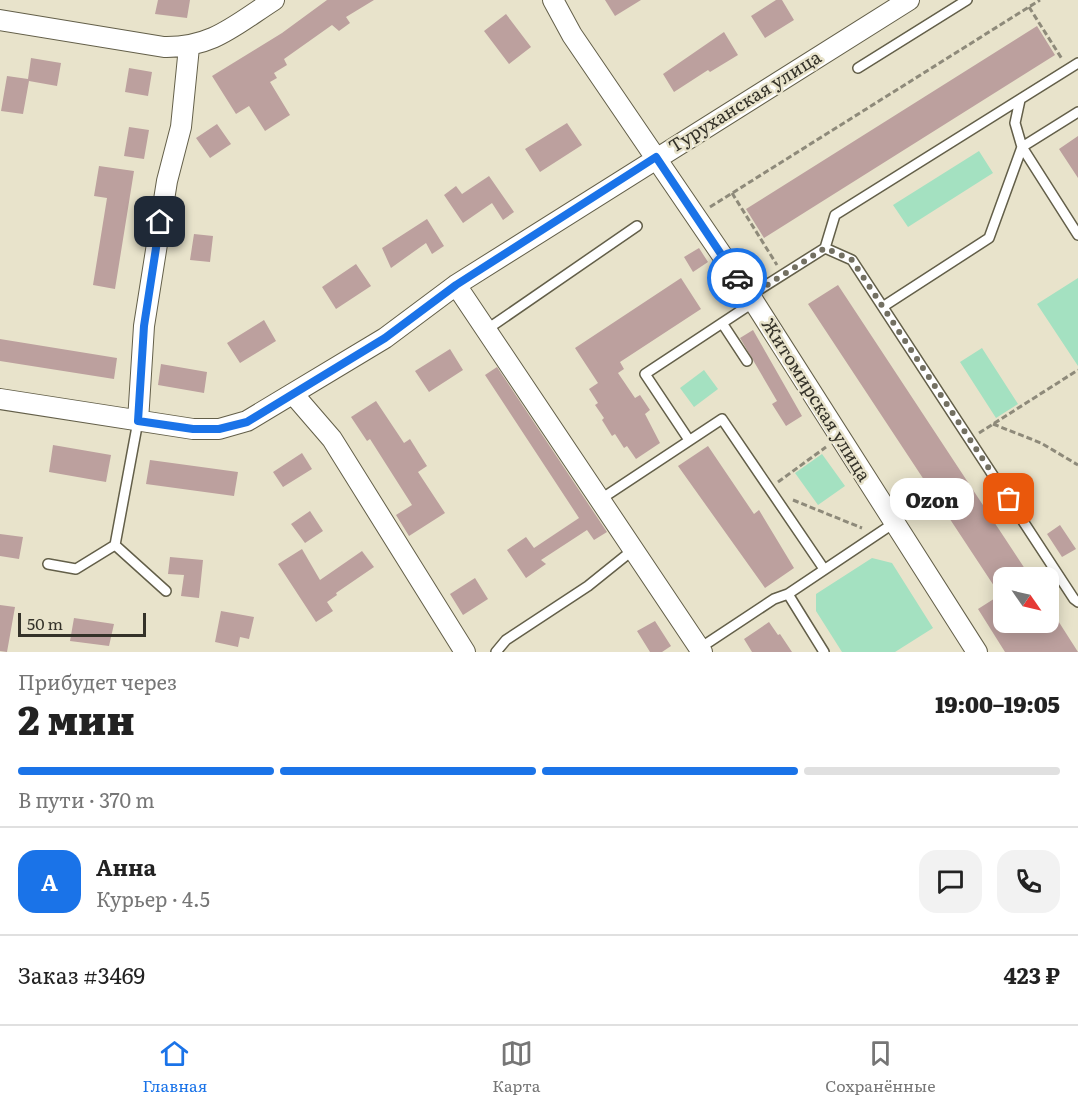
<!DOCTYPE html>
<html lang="ru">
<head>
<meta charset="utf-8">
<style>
	:root { --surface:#fff; --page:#f2f2f2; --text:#222; --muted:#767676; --line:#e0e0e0; --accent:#1a73e8 }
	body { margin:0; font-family:Literata,serif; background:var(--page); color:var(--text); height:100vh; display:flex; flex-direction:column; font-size:22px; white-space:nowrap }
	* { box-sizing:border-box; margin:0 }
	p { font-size:20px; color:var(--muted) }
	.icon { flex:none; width:33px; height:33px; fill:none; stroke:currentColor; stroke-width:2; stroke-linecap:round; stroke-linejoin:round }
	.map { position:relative; height:652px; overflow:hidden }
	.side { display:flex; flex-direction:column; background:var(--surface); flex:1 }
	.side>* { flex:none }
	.needle { width:39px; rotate:124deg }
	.controls { position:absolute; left:993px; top:567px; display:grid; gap:12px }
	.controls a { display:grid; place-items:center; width:66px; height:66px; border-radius:12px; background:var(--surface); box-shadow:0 3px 15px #0003; font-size:30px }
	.scale { position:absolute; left:18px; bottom:15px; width:128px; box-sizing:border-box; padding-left:6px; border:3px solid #343229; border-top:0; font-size:16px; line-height:21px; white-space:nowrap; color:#343229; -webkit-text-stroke:4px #e8e3cb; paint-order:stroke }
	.pin { position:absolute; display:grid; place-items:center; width:51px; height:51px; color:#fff; margin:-26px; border-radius:12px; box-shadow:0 3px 9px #0006 }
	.courier { position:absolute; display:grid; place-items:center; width:60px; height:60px; margin:-30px; border:4px solid #1a73e8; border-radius:50%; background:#fff; color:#222; box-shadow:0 2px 8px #0007 }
	.bubble { position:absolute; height:42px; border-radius:18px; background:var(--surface); box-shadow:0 3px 15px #0003; font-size:20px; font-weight:800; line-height:42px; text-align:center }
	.summary em { font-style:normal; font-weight:800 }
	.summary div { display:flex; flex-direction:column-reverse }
	.summary { display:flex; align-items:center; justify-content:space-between; height:102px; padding:0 18px }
	h1 { font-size:39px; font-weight:800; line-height:45px }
	.bar { display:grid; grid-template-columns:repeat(4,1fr); gap:9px 6px; align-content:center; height:72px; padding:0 18px }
	.bar i { height:8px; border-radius:4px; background:var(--line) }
	.bar .on { background:var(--accent) }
	.bar p { grid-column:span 4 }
	.line { display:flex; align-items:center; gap:15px; padding:0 18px; border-top:2px solid var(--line) }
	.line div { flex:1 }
	.round { display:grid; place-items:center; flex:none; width:63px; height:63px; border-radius:18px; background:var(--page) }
	.dock { display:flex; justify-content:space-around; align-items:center; height:84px; border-top:2px solid var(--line); background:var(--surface); font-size:16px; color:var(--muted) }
	.dock a { display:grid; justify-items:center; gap:3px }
	.dock .on { color:var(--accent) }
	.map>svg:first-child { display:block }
	.green { fill:#a4e1c1 }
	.building { fill:#bca09e }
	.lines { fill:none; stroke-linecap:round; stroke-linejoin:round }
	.lane-casing { stroke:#635f49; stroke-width:12 }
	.street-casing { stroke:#635f49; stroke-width:22 }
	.path { stroke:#8e8a7a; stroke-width:3; stroke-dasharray:6 3; stroke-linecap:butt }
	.lane { stroke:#fff; stroke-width:9 }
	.street { stroke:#fff; stroke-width:20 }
	.done { stroke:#737062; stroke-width:6; stroke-dasharray:0 10.8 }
	.route { stroke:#1a73e8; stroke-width:8 }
	.labels { text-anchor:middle; stroke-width:5; stroke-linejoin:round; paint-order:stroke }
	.street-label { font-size:18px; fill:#343229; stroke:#e8e3cb }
</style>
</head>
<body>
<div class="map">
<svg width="1078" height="652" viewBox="0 0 1078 652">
	<rect width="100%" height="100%" fill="#e8e3cb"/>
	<path class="green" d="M979 151 993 173 908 227 893 205Z
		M1078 278V366L1037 304Z
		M982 348 1018 404 996 418 960 362Z
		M704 370 718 389 694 407 680 388Z
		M822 454 845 486 818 505 795 473Z
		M872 558 892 563 933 628 895 652H842L816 611V594Z"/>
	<path class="building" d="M158 0H190L187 18 155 14Z
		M327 0H374L346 17 350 23 339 31 332 25 284 59 287 65 274 73 277 78 270 82 290 115 265 131 249 106 236 114 212 76 282 33Z
		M605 0H641L615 16Z
		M776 0H782L794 20 765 38 751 16Z
		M506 14 531 47 509 64 484 31Z
		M1037 26 1055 55 764 238 746 209Z
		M724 32 738 55 710 72 708 70 674 92 663 74Z
		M31 58 61 63 57 86 29 81 23 114 1 111 7 76 28 79Z
		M129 68 152 72 148 96 125 92Z
		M567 123 582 145 540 172 525 149Z
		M217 124 231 144 210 158 196 138Z
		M129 127 149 130 144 159 124 156Z
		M1078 136V178L1059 149Z
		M99 166 134 171 115 289 93 285 107 198 94 196Z
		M489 176 514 212 503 220 492 203 463 223 444 195 456 186 462 194Z
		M427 219 444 246 432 254 426 243 391 268 382 248Z
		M194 234 213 236 210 262 190 260Z
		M699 248 708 262 693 272 684 257Z
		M356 264 371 286 336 309 322 287Z
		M681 278 701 309 620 362 624 369 618 373 635 398 640 395 650 410 645 414 660 443 636 459 627 446 624 448 615 434 612 436 602 420 604 418 595 405 598 403 589 389 598 383 575 348Z
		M838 285 1031 578H1004V622H1048V605L1078 652H1005L978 609 1000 595 808 304Z
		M264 320 276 341 240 363 227 343Z
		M753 330 802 416 786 426 772 404 777 401 740 338Z
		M0 339 117 358 114 379 0 361Z
		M450 349 463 370 429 392 415 371Z
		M161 364 207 372 204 393 158 385Z
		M497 367 607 532 594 540 587 530 541 560 546 564 526 578 507 550 526 537 534 548 579 518 485 375Z
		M376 401 404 443 410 439 427 466 418 472 445 513 409 536 396 515 412 505 370 439 367 441 351 417Z
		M53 445 111 455 106 482 49 472Z
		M708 446 754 514 759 510 794 568 765 588 678 466Z
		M302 453 312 469 283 487 273 472Z
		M150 460 238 472 234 496 146 484Z
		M310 511 323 531 305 543 291 524Z
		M1060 525 1076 549 1062 557 1047 534Z
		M0 534 23 537 19 559 0 556Z
		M302 549 320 580 362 551 374 567 336 593 337 595 327 602 333 611 316 622 278 564Z
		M170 557 203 560 199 598 181 596 184 575 168 574Z
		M475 578 488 599 463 615 450 594Z
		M0 605 15 607 7 652 0 651Z
		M221 611 254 617 249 639 240 637 238 647 215 642Z
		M74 618 114 624 109 646 70 641Z
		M655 621 671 646 662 652H650L637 631Z
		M769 622 778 635 780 634 792 652H752L744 639Z"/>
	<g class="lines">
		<defs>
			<path id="lane" d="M858 68 967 0
				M1020 100 1015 123 1022 147 1078 235
				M825 248 852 260 1074 599 1078 602
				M749 296 825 248 835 215 1078 63
				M884 306 989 238 1022 147 1078 112
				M722 323 747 361
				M486 330 637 226
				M689 440 645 374 754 302
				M601 499 722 419 824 569
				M115 545 166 591
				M48 564 76 569 115 545 138 421
				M788 594 824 652
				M700 648 774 599 788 594 894 523
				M496 652 506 640 588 586 634 549"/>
			<path id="street" d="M553 0 572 35 754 302 977 652
				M0 20 164 47C212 48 235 25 274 0
				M456 285 702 652
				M294 395 332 439 465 652
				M0 399 193 429H219L247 421 385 338 456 285 909 0
				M138 421 144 326 167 181 181 127 189 47"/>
		</defs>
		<use href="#lane" class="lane-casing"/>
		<use href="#street" class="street-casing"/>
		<path class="path" d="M1029 7 1062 59
			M732 193 777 265
			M710 207 1040 0
			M993 424 1041 443 1078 465
			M979 433 1078 370
			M778 482 826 447
			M793 500 862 528"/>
		<use href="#lane" class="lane"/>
		<use href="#street" class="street"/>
	</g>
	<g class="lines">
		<path class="done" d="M737 278 750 296 825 248 852 260 1009 499"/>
		<path class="route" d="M160 222 144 326 138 421 193 429H219L247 422 385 338 456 285 656 157 737 278"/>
	</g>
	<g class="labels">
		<g class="street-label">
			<text transform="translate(745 102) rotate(-32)" y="6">Туруханская улица</text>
			<text transform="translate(816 400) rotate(58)" y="6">Житомирская улица</text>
		</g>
	</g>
</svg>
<div class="controls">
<a><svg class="needle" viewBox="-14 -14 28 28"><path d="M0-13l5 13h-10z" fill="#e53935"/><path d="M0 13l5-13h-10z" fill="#767676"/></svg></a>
</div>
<div class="scale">50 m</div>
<div class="pin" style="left:1009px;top:499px;background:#ea580c"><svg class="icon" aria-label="bag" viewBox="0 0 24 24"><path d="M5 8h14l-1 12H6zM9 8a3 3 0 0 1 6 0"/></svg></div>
<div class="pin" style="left:160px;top:222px;background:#1f2937"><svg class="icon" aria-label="home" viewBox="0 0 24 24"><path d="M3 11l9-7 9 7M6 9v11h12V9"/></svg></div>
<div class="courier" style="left:737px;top:278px"><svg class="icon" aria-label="car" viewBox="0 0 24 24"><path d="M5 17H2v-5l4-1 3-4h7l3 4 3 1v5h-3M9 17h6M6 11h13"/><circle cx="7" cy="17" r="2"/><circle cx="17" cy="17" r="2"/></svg></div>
<div class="bubble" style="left:890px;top:478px;width:84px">Ozon</div>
</div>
<section class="side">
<div class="summary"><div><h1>2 мин</h1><p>Прибудет через</p></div><em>19:00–19:05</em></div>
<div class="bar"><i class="on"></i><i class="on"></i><i class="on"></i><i></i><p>В пути · 370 m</p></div>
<div class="line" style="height:108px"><b class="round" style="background:var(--accent);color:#fff">А</b><div><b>Анна</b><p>Курьер · 4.5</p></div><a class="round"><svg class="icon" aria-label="chat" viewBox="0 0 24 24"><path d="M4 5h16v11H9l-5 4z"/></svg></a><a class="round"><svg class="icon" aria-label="phone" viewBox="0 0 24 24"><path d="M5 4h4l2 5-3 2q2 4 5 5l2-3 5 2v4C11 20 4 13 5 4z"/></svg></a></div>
<div class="line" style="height:78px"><div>Заказ #3469</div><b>423 ₽</b></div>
</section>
<nav class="dock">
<a class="on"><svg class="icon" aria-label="home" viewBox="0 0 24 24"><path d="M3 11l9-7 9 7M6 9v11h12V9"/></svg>Главная</a>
<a><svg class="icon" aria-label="map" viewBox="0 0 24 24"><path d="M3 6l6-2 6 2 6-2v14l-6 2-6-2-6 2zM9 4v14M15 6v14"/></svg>Карта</a>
<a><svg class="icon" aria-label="saved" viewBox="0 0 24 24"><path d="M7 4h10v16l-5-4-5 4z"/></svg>Сохранённые</a>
</nav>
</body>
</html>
